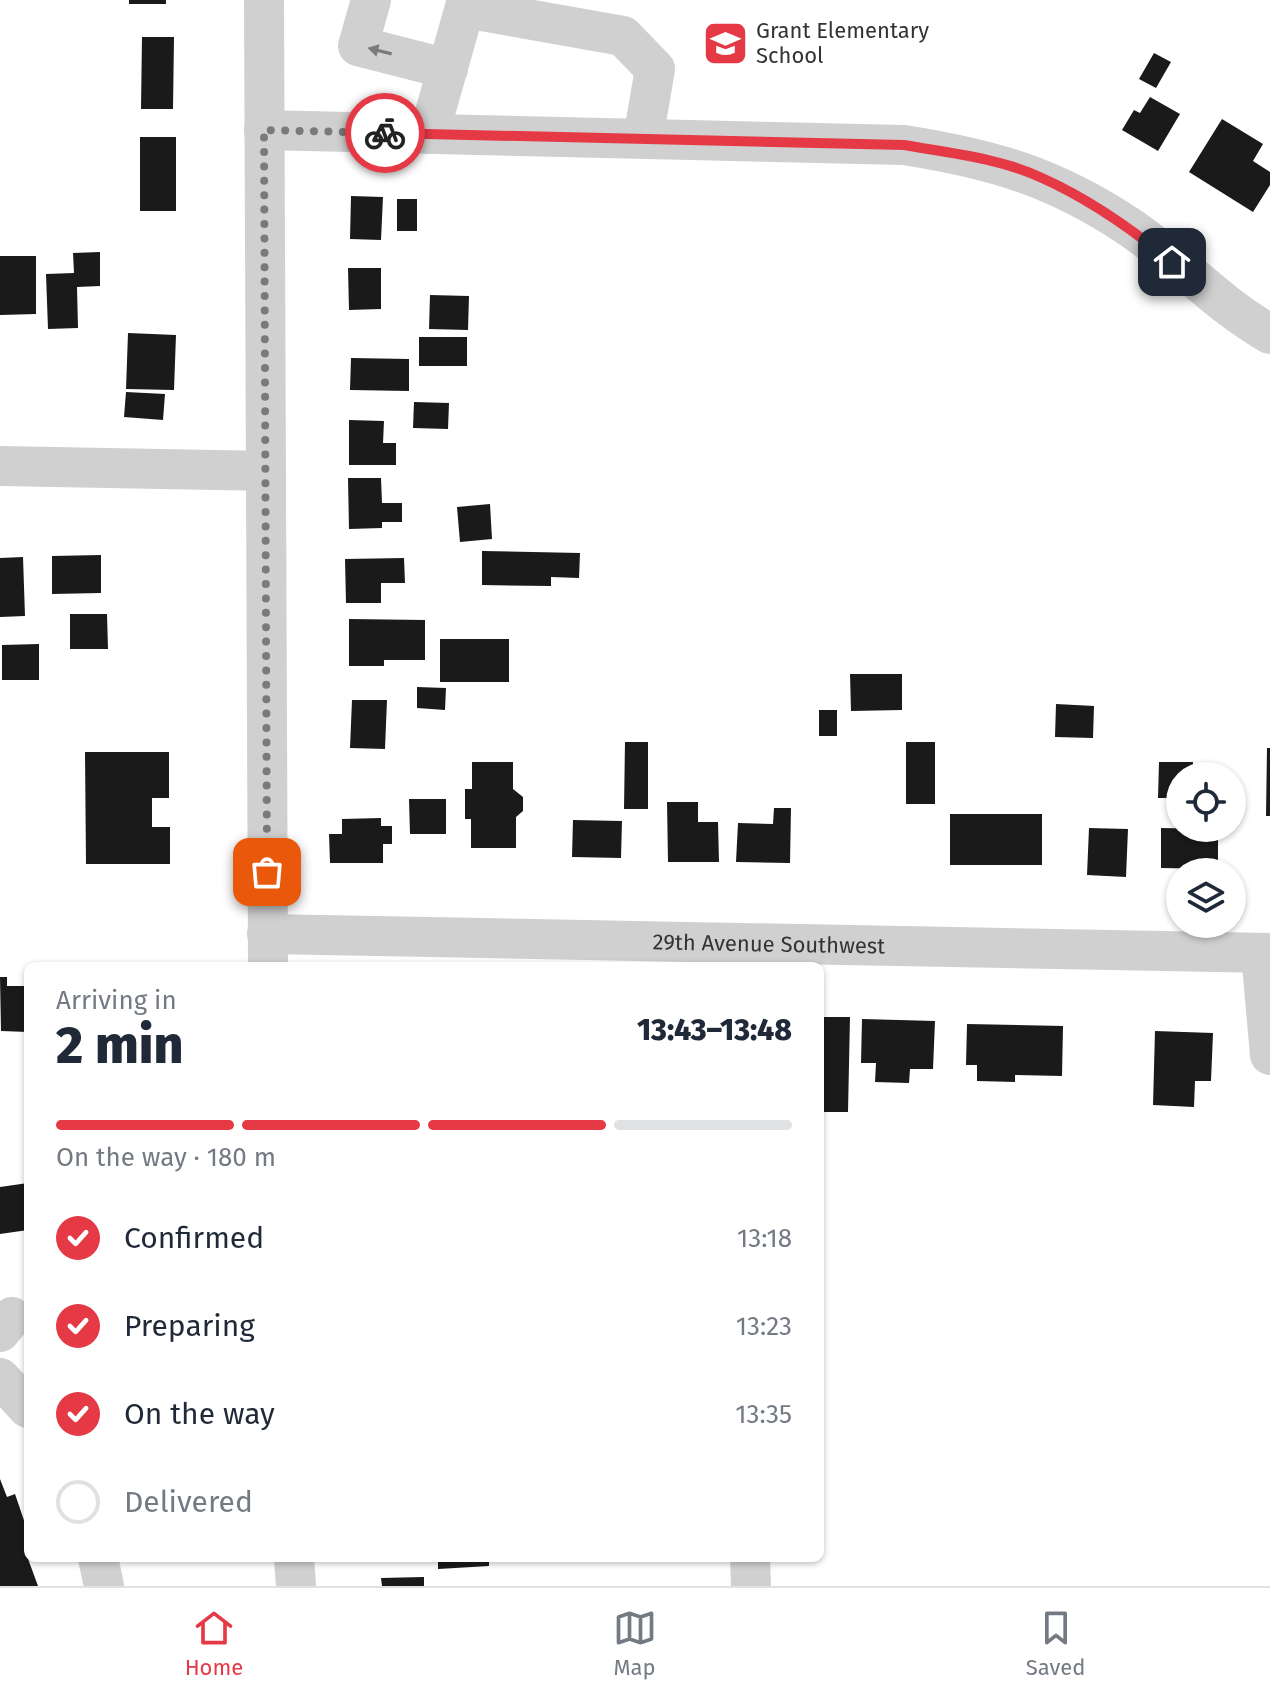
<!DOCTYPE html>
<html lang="en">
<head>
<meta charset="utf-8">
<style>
	:root { --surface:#fff; --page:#f6f6f7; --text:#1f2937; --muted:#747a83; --line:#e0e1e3; --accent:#e63946 }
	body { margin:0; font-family:"Fira Sans",sans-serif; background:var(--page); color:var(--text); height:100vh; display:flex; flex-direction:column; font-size:30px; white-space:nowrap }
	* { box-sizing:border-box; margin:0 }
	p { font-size:26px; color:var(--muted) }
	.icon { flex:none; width:44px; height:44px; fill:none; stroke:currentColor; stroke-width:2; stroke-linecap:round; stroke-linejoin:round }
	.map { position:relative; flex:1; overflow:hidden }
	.side { position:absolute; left:24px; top:962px; width:800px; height:600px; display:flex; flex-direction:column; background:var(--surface); border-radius:12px; box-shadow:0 2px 6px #0004 }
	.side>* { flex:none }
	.controls { position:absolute; left:1166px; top:762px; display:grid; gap:16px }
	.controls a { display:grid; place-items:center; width:80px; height:80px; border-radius:50%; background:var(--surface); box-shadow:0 2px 6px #0004; font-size:40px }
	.pin { position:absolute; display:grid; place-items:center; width:68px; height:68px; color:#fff; margin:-34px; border-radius:16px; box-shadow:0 4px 12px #0006 }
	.courier { position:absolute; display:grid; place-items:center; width:80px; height:80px; margin:-40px; border:6px solid #e63946; border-radius:50%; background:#fff; color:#222; box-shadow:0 2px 10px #0007 }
	.head em { font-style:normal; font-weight:800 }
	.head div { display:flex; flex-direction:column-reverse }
	.head { display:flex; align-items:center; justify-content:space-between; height:136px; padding:0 32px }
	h1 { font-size:52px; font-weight:800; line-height:60px }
	.bar { display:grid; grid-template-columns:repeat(4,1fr); gap:12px 8px; align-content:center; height:96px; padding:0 32px }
	.bar i { height:10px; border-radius:6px; background:var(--line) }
	.bar .selected { background:var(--accent) }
	.bar p { grid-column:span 4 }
	ol { padding:0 32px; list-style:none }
	li { display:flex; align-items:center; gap:24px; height:88px }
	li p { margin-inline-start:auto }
	li .icon { padding:8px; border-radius:50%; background:var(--accent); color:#fff; stroke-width:4 }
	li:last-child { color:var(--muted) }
	li i { width:44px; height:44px; border:4px solid var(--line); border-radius:50% }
	.menu { display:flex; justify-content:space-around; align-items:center; height:112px; border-top:2px solid var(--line); background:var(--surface); font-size:22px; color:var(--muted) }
	.menu a { display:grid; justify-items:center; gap:4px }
	.menu .selected { color:var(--accent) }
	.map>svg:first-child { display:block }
	.building { fill:#1a1a1a }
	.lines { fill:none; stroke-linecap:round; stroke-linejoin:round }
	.minor { stroke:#d0d0d0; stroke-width:40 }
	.oneway { fill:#7a7a7a }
	.done { stroke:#7a7a7a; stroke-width:8; stroke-dasharray:0 14.4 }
	.route { stroke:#e63946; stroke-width:10 }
	.labels { text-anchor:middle; stroke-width:8; stroke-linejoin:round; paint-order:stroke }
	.poi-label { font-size:22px; fill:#333; stroke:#fff; text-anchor:start }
	.street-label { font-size:22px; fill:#333; stroke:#fff }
</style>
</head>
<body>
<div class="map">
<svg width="1270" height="1586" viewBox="0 0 1270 1586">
	<rect width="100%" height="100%" fill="#fff"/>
	<path class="building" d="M129 0H166V4H129Z
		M142 37H174L173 109H141Z
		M1154 53 1171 62 1156 88 1139 79Z
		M1150 97 1180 114 1158 151 1122 130 1134 110 1140 113Z
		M1222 119 1263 144 1253 161 1270 172V185L1253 212 1189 172Z
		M140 137H176V211H140Z
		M351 196 383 197 381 240 350 239Z
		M397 199H417V231H397Z
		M100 252V286L77 287 78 328 48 329 46 274 74 273 73 253Z
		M0 256H36V314L0 315Z
		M348 268H381V309L349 310Z
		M430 295 469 296 468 330 429 329Z
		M128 333 176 335 174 390 126 389Z
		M419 337H467V366H419Z
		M351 358 409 359V391L350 390Z
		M126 392 165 394 163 420 124 417Z
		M414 402 449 403 448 429 413 428Z
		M349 420 384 421 383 443H396V465H349Z
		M348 478H381L382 503H402V522H382V528L349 529Z
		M490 504 492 539 460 542 457 507Z
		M482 551 580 553 579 578 551 577V586L482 585Z
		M101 555V593L52 594V556Z
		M23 557 25 616 0 617V558Z
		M404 558 405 583H381V603H346L345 559Z
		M70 614H107L108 649H70Z
		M349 619 425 620V660H384V666H349Z
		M440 639H509V682H440Z
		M39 644V680H2V645Z
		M850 674H902V710L851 711Z
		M417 687 446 688 445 710 417 708Z
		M352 700H387L385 749 350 748Z
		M1056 704 1094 706 1093 738 1055 737Z
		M819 710H837V736H819Z
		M625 742H648V809H624Z
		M906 742H935V804H906Z
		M1267 748H1270V816H1266Z
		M85 752H169V798H152V827H170V864H86Z
		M472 762H513V789L523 797V811L516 817V848H471V819H465V789H472Z
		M1159 762H1193L1192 776H1180V798H1158Z
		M409 799H446V834H410Z
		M667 802H698V822H718L719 862H668Z
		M774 808H791L790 863 736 862 738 823 773 824Z
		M950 814H1042V865H950Z
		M381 818V826H392V844H383V863H330L329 834H342V819Z
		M573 820 622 821 621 858 572 857Z
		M1089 828 1128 829 1126 877 1087 875Z
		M1161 828 1218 829V869L1161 868Z
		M0 977H7V986H28V1032L1 1031Z
		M820 1017H850L848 1112H820Z
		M862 1019 935 1021 933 1069H910L909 1083 875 1082 876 1063H861Z
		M967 1024 1063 1026 1062 1076 1015 1075V1082L977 1081V1065H966Z
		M1155 1031 1213 1033 1211 1081H1195L1194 1107 1153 1105Z
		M28 1183V1230L0 1234V1187Z
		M0 1479 7 1497 15 1494 28 1532 27 1556 38 1586H0Z
		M438 1558H489V1566L438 1569Z
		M424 1577V1586H382L381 1578Z"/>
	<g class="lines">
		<g class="minor">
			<path d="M264 0 268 966"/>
			<path d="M371 0 358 46 448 69"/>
			<path d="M465 8 623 36 655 69 643 139"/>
			<path d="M264 130 904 145C992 159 1052 176 1128 226 1178 259 1217 304 1270 334"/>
			<path d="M429 134 467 0"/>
			<path d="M0 466 266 471"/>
			<path id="s1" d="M267 934 1270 953"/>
			<path d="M1261 953 1270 1055"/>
			<path d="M0 1332 12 1317"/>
			<path d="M0 1378 28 1408"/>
			<path d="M98 1558 104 1586"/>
			<path d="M294 1558 296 1586"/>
			<path d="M750 1558 751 1586"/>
		</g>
	</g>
	<defs><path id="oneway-solid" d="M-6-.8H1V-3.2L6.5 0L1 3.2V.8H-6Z" transform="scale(2)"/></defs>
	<use class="oneway" href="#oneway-solid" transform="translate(380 51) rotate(-166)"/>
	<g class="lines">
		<path class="done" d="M267 872 264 130 385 133"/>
		<path class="route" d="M385 133 904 145C950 153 1000 158 1042 178 1089 199 1132 229 1172 262"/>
	</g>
	<defs>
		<symbol id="school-square" viewBox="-11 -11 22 22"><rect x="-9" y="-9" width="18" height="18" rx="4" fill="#e63946" stroke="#fff"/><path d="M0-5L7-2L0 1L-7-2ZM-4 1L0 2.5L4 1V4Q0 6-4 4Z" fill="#fff"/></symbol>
	</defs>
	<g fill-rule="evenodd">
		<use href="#school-square" x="700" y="18" width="51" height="51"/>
	</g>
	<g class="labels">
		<g class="poi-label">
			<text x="756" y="38">Grant Elementary<tspan x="756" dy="25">School</tspan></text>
		</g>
		<g class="street-label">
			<text dy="8" stroke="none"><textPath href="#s1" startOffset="502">29th Avenue Southwest</textPath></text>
		</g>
	</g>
</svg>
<div class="controls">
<a><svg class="icon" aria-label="locate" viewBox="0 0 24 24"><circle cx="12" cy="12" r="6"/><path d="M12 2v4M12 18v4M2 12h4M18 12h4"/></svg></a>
<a><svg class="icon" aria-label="layers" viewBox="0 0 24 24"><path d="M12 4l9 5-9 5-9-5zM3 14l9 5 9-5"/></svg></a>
</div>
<div class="pin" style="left:267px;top:872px;background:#ea580c"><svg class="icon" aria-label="bag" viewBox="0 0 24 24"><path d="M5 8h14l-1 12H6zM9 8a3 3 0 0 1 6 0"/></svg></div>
<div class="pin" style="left:1172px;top:262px;background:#1f2937"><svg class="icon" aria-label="home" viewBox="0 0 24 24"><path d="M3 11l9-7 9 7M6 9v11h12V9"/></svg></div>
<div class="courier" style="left:385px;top:133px"><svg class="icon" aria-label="bike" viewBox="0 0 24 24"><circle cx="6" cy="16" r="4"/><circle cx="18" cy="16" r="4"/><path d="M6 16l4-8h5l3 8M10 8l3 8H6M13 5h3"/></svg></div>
<section class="side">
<div class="head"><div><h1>2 min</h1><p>Arriving in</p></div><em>13:43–13:48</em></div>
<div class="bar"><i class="selected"></i><i class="selected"></i><i class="selected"></i><i></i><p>On the way · 180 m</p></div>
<ol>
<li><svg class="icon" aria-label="check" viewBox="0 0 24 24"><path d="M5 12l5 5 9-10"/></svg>Confirmed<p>13:18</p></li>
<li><svg class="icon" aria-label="check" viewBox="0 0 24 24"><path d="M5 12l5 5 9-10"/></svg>Preparing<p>13:23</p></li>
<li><svg class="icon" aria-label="check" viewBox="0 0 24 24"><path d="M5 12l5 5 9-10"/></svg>On the way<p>13:35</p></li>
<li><i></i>Delivered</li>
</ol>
</section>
</div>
<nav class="menu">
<a class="selected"><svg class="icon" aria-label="home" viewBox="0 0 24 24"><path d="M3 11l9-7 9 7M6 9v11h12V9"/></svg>Home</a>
<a><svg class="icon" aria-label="map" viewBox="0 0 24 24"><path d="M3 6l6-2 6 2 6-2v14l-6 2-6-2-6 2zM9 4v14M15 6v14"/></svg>Map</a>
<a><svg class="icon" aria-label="saved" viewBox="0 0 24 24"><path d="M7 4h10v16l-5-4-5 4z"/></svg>Saved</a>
</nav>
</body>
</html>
